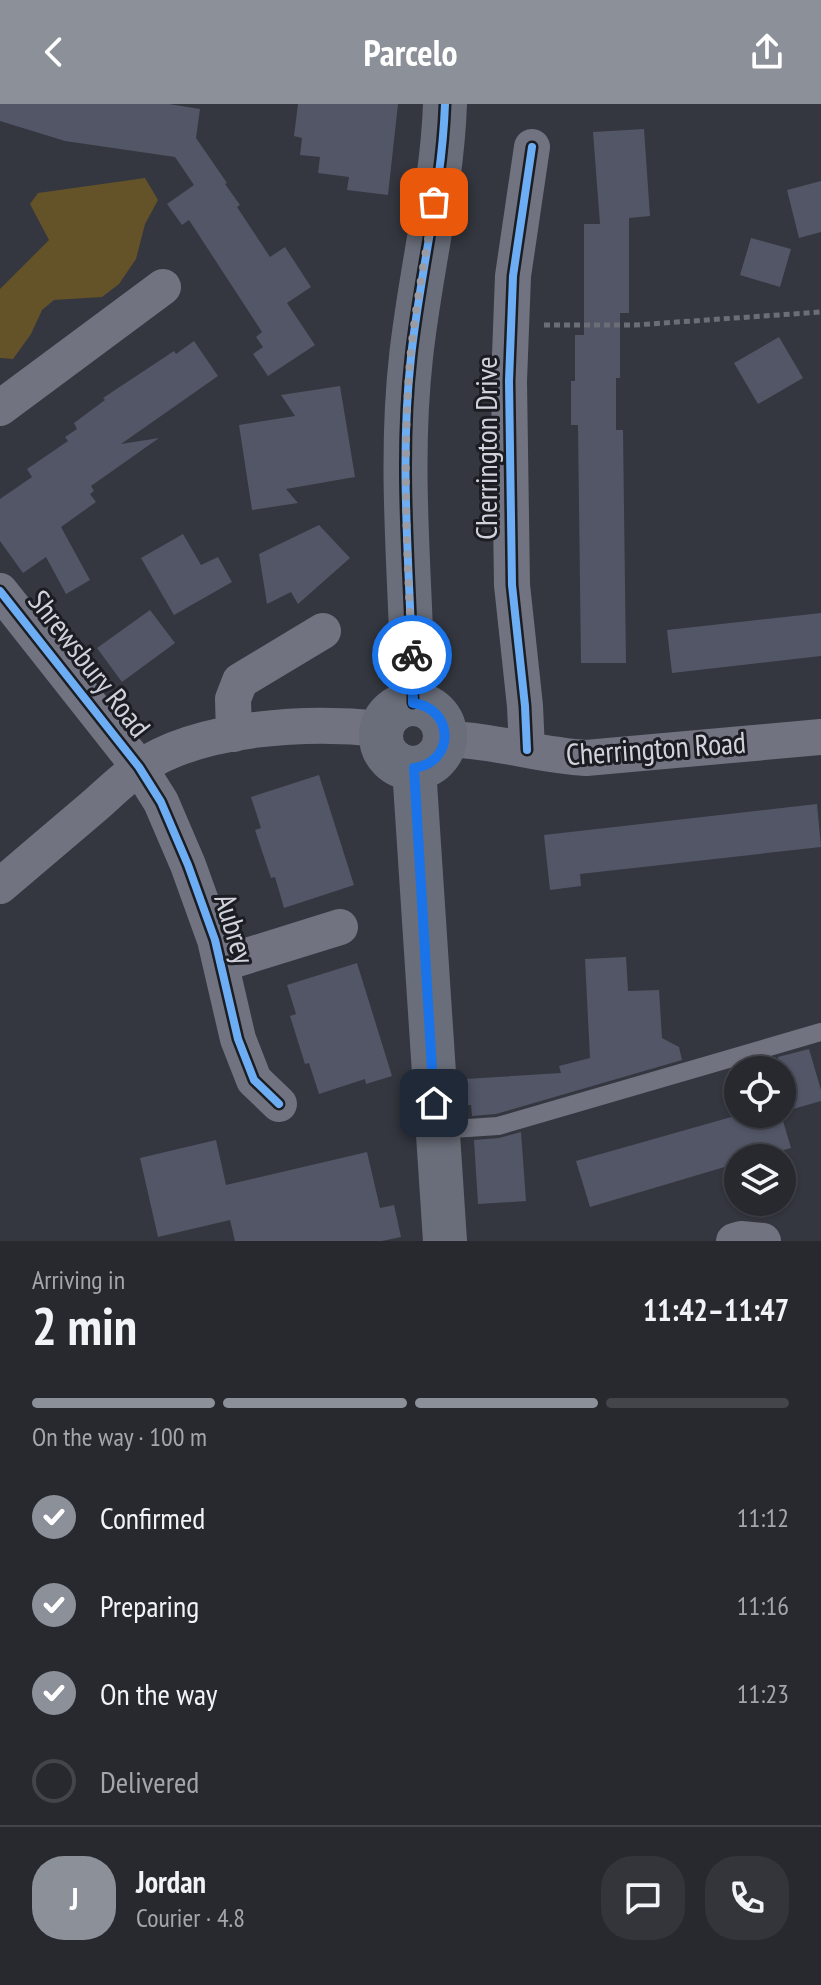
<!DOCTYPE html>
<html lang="en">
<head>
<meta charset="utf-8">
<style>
	:root { --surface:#27292f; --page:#33353b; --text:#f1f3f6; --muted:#a4a6aa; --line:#43454b; --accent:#8c9099 }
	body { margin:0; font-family:"PT Sans Narrow",sans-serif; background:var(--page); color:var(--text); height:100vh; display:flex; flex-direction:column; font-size:30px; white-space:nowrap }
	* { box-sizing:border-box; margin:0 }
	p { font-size:26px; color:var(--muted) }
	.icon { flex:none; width:44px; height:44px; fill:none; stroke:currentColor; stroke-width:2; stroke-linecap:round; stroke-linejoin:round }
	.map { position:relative; height:1137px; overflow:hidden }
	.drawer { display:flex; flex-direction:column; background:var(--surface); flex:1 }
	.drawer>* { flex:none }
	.tools { position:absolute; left:724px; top:952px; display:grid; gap:16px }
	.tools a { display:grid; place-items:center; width:72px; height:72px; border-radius:50%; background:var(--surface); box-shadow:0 2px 6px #0004,0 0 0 2px var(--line); font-size:40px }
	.pin { position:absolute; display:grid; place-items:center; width:68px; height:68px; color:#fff; margin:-34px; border-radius:16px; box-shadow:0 4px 12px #0006 }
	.courier { position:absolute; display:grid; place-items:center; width:80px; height:80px; margin:-40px; border:6px solid #1a73e8; border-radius:50%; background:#fff; color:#222; box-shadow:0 2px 10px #0007 }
	.summary em { font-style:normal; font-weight:600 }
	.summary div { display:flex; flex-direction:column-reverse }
	.summary { display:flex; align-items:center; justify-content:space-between; height:136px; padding:0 32px }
	h1 { font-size:52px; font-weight:600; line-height:60px }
	.bar { display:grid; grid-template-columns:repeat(4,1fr); gap:12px 8px; align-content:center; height:96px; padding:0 32px }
	.bar i { height:10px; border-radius:6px; background:var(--line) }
	.bar .active { background:var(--accent) }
	.bar p { grid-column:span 4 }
	.line { display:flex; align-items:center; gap:20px; padding:0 32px; border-top:2px solid var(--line) }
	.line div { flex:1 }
	.round { display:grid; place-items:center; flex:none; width:84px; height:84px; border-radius:32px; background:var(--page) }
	ol { padding:0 32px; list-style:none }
	li { display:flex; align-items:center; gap:24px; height:88px }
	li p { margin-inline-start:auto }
	li .icon { padding:8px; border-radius:50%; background:var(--accent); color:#fff; stroke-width:4 }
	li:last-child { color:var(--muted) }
	li i { width:44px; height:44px; border:4px solid var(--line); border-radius:50% }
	header { display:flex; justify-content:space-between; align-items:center; height:104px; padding:0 32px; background:var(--accent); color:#fff; font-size:36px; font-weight:600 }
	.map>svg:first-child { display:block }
	.green { fill:#645329 }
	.building { fill:#525667 }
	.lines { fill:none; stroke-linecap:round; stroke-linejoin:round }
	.path { stroke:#6b6e76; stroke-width:5; stroke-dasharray:6 4; stroke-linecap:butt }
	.lane { stroke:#717480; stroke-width:18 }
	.street { stroke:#717480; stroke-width:36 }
	.secondary { stroke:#6a6e7a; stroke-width:44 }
	.cycleway-casing { stroke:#1b1d23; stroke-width:13 }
	.cycleway { stroke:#6dadf4; stroke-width:8 }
	.done { stroke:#999ca5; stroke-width:8; stroke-dasharray:0 14.4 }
	.route { stroke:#1a73e8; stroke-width:10 }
	.labels { text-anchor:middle; stroke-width:6; stroke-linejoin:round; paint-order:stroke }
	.street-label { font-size:30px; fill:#d0d3dc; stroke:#1b1d23 }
</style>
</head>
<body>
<header><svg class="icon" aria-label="back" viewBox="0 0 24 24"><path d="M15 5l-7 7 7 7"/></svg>Parcelo<svg class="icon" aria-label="share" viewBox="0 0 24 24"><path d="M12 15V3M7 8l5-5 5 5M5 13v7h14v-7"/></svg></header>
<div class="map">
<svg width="821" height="1137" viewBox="0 0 821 1137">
	<rect width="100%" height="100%" fill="#34373f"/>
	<path class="green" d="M145 74 158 96 145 120 136 155 119 180 102 193 54 196 42 206 31 230 13 255 0 254V185L49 136 30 100 38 89Z"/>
	<path class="building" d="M0 0H169L200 5 196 34 227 79 225 80 240 101 237 103 270 153 285 143 311 183 287 199 315 241 268 272 253 250 263 243 256 233 262 228 189 116 182 121 167 100 194 81 175 53 65 37 0 17Z
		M298 0H398L388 91 347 86 349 73 318 69 320 53 300 51 302 34 294 32Z
		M644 25 650 112 629 114V209H620V274H616V326H623L626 559H581L578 321H571V277H575V231H584V120H600L593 28Z
		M821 77V128L799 134 787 86Z
		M751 134 791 145 780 183 740 171Z
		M779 233 803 274 758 300 734 259Z
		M194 237 218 272 121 340 159 334 91 382 94 387 90 390 96 398 61 423 90 476 66 490 46 453 23 469 0 437V395L32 373 27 365 68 337 65 333 77 325 74 319 105 296 103 294 174 247 176 250Z
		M340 282 355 373 286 385 298 399 252 406 239 321 295 312 281 291Z
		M319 421 350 454 298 500 291 488 267 500 259 450Z
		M183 430 201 461 218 453 232 478 174 511 141 454Z
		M150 506 175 539 122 578 97 544Z
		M821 509V552L672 569 667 526Z
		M319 671 354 781 284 804 275 773 271 774 255 726 261 724 251 693Z
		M817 700 821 743 580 770 581 782 550 786 544 731Z
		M626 853 628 887 659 886 662 934 679 943 682 956 496 1010 472 1012 471 1001H467L465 975 561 969 559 962 590 954 585 855Z
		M357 859 392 972 366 980 365 975 319 990 309 959 305 960 290 912 296 910 287 881Z
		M809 945 821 986V997L793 1005 778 953Z
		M742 1010H781L791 1044 755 1054H738V1059L590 1103 576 1057Z
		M521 1028 526 1097 478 1100 474 1036 499 1034Z
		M216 1036 226 1081 367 1048 380 1104 394 1101 401 1133 382 1137H235L230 1116 158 1133 140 1054Z"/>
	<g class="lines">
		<path class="path" d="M544 221H635L821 208"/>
		<path class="lane" d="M437 1026 498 1022 821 928"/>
		<path class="street" d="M0 304 163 183
			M0 487 139 663 161 698 188 761 215 836 238 935 254 976 279 1000
			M234 630 233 595 240 577 323 527
			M445 635C493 636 538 651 586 654L821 633
			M527 646 525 602 512 481 509 277 513 172 532 43
			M0 782C31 756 62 729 93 703 108 690 123 675 139 664 200 622 310 617 381 625
			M221 860 340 823
			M734 1137 741 1135 763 1137"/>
		<path class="secondary" d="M413 599C412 484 398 369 411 253 420 169 442 85 445 0
			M381 632a32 32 0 1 1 64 0a32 32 0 1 1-64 0Z
			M414 664 445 1137"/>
		<defs>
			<path id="cycleway" d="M0 487 139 663 161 698 188 761 215 836 238 935 254 976 279 1000
				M413 599C412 484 398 369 411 253 420 169 442 85 445 0
				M527 646 525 602 512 481 509 277 513 172 532 43"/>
		</defs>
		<use href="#cycleway" class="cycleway-casing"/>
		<use href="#cycleway" class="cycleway"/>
	</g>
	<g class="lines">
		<path class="done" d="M412 551C407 453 402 355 410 256 415 203 426 150 434 98"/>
		<path class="route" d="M412 551 413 599C454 604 456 658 414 664L434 999"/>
	</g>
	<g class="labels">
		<g class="street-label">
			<text transform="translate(487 344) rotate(-90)" y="10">Cherrington Drive</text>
			<text transform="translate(89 560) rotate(52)" y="10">Shrewsbury Road</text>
			<text transform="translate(656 645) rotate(-4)" y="10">Cherrington Road</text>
			<text transform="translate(234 825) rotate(73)" y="10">Aubrey</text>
		</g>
	</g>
</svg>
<div class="tools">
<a><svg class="icon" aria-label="locate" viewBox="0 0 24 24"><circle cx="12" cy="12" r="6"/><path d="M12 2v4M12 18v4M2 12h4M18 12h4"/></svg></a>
<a><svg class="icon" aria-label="layers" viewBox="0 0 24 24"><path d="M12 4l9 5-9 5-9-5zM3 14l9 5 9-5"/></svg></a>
</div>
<div class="pin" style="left:434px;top:98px;background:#ea580c"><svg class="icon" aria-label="bag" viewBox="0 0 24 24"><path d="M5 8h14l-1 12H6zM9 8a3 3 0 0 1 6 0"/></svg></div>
<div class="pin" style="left:434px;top:999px;background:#1f2937"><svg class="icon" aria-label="home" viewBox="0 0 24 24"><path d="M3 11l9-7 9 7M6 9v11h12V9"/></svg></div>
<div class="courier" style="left:412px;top:551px"><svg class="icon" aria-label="bike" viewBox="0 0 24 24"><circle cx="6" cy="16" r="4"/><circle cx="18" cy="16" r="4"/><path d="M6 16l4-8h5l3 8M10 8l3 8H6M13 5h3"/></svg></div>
</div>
<section class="drawer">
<div class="summary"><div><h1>2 min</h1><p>Arriving in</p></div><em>11:42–11:47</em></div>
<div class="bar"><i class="active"></i><i class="active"></i><i class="active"></i><i></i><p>On the way · 100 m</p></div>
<ol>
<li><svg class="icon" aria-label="check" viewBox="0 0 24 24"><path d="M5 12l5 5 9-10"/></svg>Confirmed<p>11:12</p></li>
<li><svg class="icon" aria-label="check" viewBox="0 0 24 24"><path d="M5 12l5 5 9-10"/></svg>Preparing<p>11:16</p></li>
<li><svg class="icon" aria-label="check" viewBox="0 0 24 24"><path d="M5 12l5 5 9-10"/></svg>On the way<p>11:23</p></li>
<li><i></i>Delivered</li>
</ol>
<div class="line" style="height:144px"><b class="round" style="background:var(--accent);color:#fff">J</b><div><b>Jordan</b><p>Courier · 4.8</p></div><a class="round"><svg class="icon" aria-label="chat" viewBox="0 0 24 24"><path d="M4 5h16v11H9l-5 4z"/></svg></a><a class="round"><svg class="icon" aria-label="phone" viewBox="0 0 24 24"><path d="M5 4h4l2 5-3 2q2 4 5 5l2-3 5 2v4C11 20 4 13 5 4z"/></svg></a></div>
</section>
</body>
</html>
